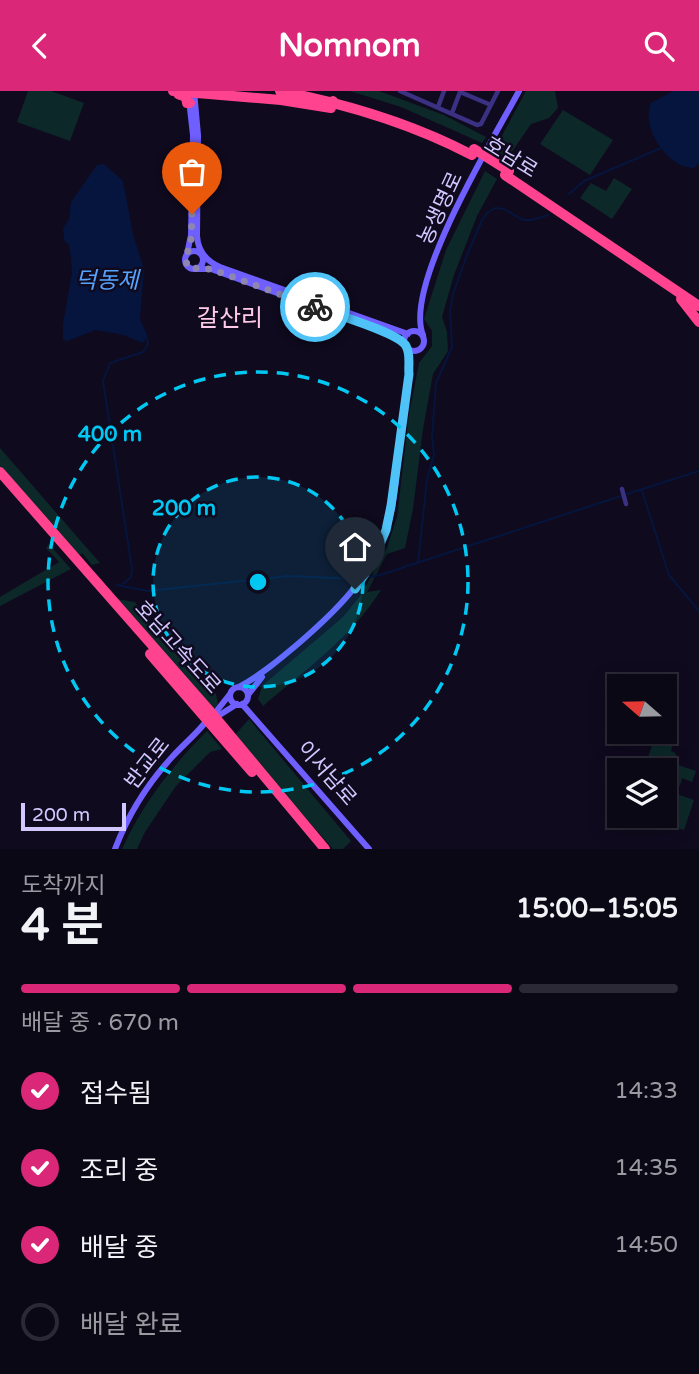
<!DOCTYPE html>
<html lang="ko">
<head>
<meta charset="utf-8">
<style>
	:root { --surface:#0b0816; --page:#14111f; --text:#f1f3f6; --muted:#9a9aa1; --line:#2b2935; --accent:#db2777 }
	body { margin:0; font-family:"Varela Round","Noto Sans KR",sans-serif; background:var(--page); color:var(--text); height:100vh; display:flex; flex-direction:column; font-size:26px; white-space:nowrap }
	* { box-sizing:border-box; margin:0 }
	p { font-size:23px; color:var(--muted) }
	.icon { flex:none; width:38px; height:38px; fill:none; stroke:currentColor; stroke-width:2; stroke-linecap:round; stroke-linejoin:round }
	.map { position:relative; height:758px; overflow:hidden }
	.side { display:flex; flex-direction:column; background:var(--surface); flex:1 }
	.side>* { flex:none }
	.needle { width:46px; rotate:290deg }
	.controls { position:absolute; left:607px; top:583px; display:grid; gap:14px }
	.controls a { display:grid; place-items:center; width:70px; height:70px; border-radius:0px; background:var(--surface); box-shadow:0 4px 18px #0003,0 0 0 2px var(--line); font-size:35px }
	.scale { position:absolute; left:21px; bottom:18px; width:105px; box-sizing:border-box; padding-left:7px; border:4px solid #d2c8ff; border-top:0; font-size:19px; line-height:24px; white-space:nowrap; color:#d2c8ff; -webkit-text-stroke:5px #0f0a1e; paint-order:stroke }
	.pin { position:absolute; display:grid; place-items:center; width:60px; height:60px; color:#fff; margin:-72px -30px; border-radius:50% 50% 50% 0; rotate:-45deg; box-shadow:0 0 7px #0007 }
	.pin .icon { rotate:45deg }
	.courier { position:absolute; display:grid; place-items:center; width:70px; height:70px; margin:-35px; border:5px solid #4fc3f7; border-radius:50%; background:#fff; color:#222; box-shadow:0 2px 9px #0007 }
	.head em { font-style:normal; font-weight:700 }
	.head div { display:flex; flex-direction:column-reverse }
	.head { display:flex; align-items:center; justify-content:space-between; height:119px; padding:0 21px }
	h1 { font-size:46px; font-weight:700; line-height:52px }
	.bar { display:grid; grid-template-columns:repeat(4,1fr); gap:10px 7px; align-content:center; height:84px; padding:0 21px }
	.bar i { height:9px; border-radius:5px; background:var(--line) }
	.bar .selected { background:var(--accent) }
	.bar p { grid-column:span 4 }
	ol { padding:0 21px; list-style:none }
	li { display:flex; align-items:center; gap:21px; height:77px }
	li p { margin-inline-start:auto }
	li .icon { padding:7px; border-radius:50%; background:var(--accent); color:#fff; stroke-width:4 }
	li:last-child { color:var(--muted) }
	li i { width:38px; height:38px; border:4px solid var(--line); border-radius:50% }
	header { display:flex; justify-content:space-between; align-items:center; height:91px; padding:0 21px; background:var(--accent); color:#fff; font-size:32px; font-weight:700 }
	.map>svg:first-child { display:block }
	.green { fill:#0d2829 }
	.water { fill:#05153d }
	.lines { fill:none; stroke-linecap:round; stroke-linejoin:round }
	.stream { stroke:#05153d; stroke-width:2 }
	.street { stroke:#3a3182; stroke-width:4.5 }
	.secondary { stroke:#6f5fff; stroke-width:6 }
	.highway { stroke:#ff438f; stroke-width:10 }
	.highway-bridge { stroke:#ff438f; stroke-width:10 }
	.done { stroke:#8e86b0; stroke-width:7; stroke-dasharray:0 12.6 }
	.route { stroke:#4fc3f7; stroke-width:9 }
	.ring { fill:none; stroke:#00c8f3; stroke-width:3.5; stroke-dasharray:12 9 }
	.labels { text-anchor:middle; stroke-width:5; stroke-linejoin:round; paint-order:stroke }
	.street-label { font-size:21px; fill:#d2c8ff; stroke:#0f0a1e }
	.water-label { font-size:23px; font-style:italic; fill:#56a4ff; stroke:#0f0a1e }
	.quarter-label { font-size:24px; fill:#ffcae8; stroke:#0f0a1e }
	.centre { fill:#00c8f3; stroke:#0f0a1e; stroke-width:3.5 }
	.ring-label { font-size:21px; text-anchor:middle; font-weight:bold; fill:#00c8f3; stroke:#0f0a1e; stroke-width:5; stroke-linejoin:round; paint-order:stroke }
</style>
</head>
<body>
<header><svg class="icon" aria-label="back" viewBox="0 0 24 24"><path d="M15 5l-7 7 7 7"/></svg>Nomnom<svg class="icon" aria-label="search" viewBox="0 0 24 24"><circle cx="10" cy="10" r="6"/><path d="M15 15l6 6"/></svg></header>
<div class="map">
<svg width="699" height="758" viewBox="0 0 699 758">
	<rect width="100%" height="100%" fill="#0f0a1e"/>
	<path class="green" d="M28 0H51L84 12 70 50 17 31Z
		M350 0H379L444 24 486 46 482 52 401 16Z
		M526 0H555L558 17 549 27 531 33 504 72 491 65Z
		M563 19 613 49 590 84 540 53Z
		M485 80 497 88 477 125 454 184 442 226 447 241 448 260 433 283 423 338 413 418 405 457 387 463 367 501 381 499C351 547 305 579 263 615L258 608 262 595 343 526 361 504 387 456 397 426 409 323 419 272 432 255V240L424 228 446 159Z
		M614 87 632 98 612 128 580 107 591 92 606 100Z
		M0 357 100 472 92 474 82 462 78 465 9 386 0 375Z
		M49 453 71 478 0 515V506L59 471 46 457Z
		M116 508 135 511 155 538 216 603 218 613 213 619Z
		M249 628 351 750 343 758H333L234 645Z
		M207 640 222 658 210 661 176 695 145 741 137 758H122C143 712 172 675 207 640Z
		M655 645 673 652 671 660 675 662 679 670 678 674 696 680 692 691 682 687 680 695 665 690V679H644Z
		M665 699 694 709 684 739 641 725 665 724Z"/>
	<path class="water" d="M673 0H699V72L694 77C668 78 640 36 651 12Z
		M104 73 123 90 133 143 144 178 140 228 148 246 142 252 124 244 95 239 68 250 63 249V233L72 182 71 167 69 154 64 149 63 137 69 128 71 111 97 74Z"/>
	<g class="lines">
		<path class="stream" d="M569 103 584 90 661 57
			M642 400 669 484 699 520
			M627 403 699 380
			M418 472 427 388 434 364 432 346 436 292 452 256 450 219 453 203 467 164 482 129 487 122 495 117 504 118 523 129H532L548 124
			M363 487 380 484 621 405
			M123 493 131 486 132 478 103 290 110 272 143 261 148 253 147 248
			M117 494 148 500 288 485 358 488"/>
		<path class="street" d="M400 0 477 34 481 33 498 0
			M460 1 491 14
			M438 16 444 0
			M452 22 460 1
			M622 398 626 413"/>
		<path class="secondary" d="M194 0 198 44 197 145C198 160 206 170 220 176L408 243
			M185 169a9 9 0 1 1 18 0a9 9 0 1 1-18 0Z
			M187 163 191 144 193 44 189 9
			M197 178H211L392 244 405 253
			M404 250a10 10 0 1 1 20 0a10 10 0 1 1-20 0Z
			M423 244C403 195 494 47 519 0
			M239 596C261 584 280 568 299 552 336 520 370 487 386 440 397 407 397 368 401 334 404 310 415 279 406 255
			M230 605a9 9 0 1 1 18 0a9 9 0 1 1-18 0Z
			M248 604 262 586
			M242 613 369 758
			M215 622 230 603
			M218 625 237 613
			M115 758C128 724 148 692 173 665 183 654 195 644 204 633"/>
		<path class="highway" d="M173 0 281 9 331 17 333 10
			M280 0C347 13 411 32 472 64
			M178 3 186 6 187 12H190
			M505 84 699 215
			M681 208 699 231
			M0 381 209 619 325 758
			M150 563 252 681"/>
		<path class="highway-bridge" d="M474 58 509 80"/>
	</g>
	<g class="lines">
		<path class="done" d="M192 123 191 151 185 169 189 177 211 178 315 216"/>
		<path class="route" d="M315 216C333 223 398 241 406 255 411 264 408 274 409 283L391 415 386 439 372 472 355 498"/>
	</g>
	<circle cx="258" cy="491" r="105" fill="#00c8f3" fill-opacity=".12"/>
	<g class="ring">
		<circle cx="258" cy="491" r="105"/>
		<circle cx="258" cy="491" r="210"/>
	</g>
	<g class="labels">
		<g class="street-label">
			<text transform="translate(511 66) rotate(32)" y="7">호남로</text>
			<text transform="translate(440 117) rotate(-65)" y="7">농생명로</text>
			<text transform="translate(178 556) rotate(48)" y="7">호남고속도로</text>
			<text transform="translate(147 672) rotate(-52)" y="7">반교로</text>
			<text transform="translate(327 682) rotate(49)" y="7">이서남로</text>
		</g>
		<g class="water-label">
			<text x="107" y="197">덕동제</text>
		</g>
		<g class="quarter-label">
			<text x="230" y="235">갈산리</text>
		</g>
	</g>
	<circle cx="258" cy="491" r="10" class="centre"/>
	<g class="ring-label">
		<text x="110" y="350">400 m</text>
		<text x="184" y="424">200 m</text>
	</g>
</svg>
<div class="controls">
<a><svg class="needle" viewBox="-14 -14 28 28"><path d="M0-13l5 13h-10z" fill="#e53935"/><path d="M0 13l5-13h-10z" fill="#9a9aa1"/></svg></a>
<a><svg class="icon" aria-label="layers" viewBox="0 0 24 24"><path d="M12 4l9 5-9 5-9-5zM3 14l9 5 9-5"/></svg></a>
</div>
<div class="scale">200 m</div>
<div class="pin" style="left:192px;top:123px;background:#ea580c"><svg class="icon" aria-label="bag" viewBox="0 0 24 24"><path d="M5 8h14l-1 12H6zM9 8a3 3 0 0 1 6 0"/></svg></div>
<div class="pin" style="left:355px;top:498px;background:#1f2937"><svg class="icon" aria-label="home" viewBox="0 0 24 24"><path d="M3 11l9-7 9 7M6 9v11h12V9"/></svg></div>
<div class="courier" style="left:315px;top:216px"><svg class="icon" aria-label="bike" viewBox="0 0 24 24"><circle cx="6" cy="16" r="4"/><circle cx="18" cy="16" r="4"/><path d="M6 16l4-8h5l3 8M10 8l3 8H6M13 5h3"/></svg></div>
</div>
<section class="side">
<div class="head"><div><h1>4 분</h1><p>도착까지</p></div><em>15:00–15:05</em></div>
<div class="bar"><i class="selected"></i><i class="selected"></i><i class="selected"></i><i></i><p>배달 중 · 670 m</p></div>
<ol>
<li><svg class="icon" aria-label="check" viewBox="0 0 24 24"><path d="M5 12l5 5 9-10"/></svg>접수됨<p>14:33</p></li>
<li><svg class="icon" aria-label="check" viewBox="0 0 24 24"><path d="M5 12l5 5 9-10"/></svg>조리 중<p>14:35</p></li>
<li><svg class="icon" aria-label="check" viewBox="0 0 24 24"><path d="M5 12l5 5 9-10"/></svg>배달 중<p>14:50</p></li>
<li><i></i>배달 완료</li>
</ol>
</section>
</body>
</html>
